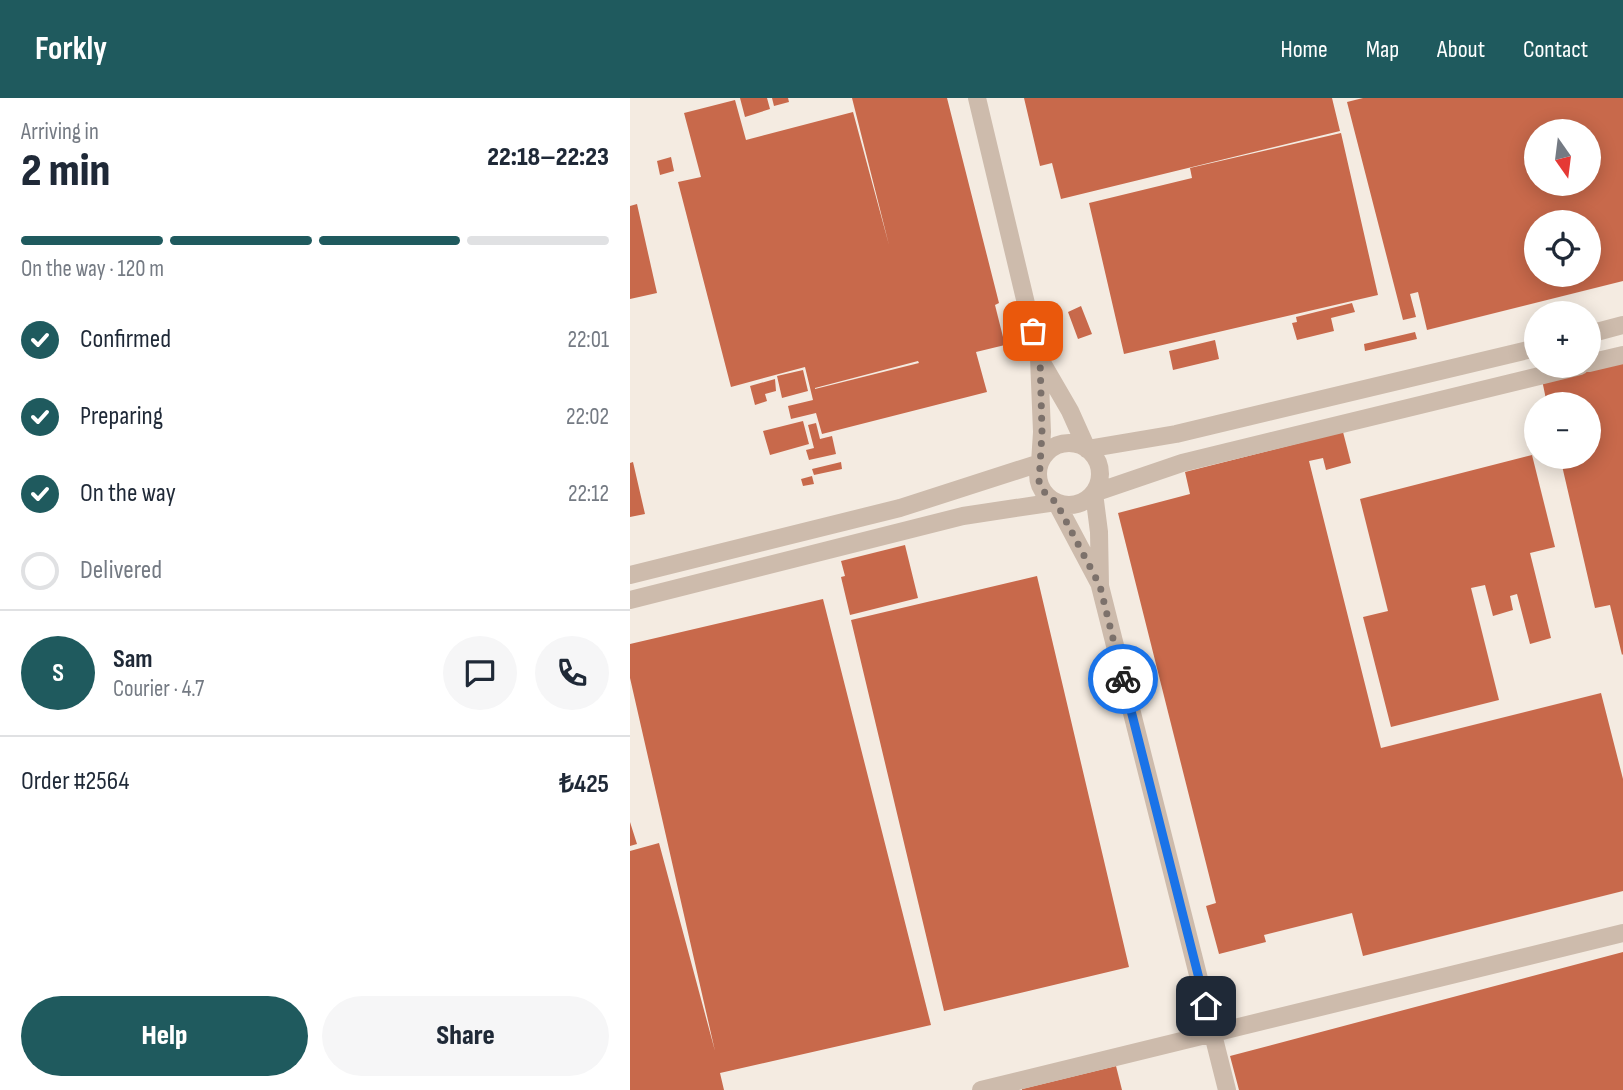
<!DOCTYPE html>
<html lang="en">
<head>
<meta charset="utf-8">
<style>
	:root { --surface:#fff; --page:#f6f6f7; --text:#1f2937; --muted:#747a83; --line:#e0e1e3; --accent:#1f5a5e }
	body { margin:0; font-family:"Sofia Sans Condensed",sans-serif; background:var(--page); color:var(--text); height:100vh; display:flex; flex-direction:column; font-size:26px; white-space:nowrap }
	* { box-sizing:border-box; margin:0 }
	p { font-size:23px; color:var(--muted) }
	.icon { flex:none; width:38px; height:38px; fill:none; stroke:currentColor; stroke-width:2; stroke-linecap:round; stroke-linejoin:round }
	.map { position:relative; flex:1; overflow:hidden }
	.details { display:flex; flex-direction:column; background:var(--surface); width:630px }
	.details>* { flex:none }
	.needle { width:46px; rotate:166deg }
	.fabs { position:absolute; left:894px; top:21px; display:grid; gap:14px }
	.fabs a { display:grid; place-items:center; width:77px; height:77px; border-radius:50%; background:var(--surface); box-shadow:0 4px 18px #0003; font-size:35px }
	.pin { position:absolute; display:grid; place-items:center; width:60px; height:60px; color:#fff; margin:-30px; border-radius:14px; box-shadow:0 4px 10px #0006 }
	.courier { position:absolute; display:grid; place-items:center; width:70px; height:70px; margin:-35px; border:5px solid #1a73e8; border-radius:50%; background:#fff; color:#222; box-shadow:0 2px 9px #0007 }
	.summary em { font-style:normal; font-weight:800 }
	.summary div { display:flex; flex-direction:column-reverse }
	.summary { display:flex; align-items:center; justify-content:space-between; height:119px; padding:0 21px }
	h1 { font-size:46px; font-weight:800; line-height:52px }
	.bar { display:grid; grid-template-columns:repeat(4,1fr); gap:10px 7px; align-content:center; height:84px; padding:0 21px }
	.bar i { height:9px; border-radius:5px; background:var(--line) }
	.bar .selected { background:var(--accent) }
	.bar p { grid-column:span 4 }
	.line { display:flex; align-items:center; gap:18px; padding:0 21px; border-top:2px solid var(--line) }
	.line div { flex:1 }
	.round { display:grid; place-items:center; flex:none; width:74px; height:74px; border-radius:37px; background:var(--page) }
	ol { padding:0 21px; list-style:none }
	li { display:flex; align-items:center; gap:21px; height:77px }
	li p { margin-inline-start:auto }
	li .icon { padding:7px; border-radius:50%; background:var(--accent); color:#fff; stroke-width:4 }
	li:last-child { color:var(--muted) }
	li i { width:38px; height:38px; border:4px solid var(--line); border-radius:50% }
	.action { display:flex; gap:14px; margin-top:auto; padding:14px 21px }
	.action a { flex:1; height:80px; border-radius:42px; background:var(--accent); color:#fff; font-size:28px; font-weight:800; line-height:80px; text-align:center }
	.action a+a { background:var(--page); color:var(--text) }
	header { display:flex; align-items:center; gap:42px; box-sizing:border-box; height:98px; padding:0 35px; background:var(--accent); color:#fff }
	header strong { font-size:33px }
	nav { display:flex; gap:38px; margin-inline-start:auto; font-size:24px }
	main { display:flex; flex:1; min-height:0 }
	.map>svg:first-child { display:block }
	.building { fill:#c8694b; fill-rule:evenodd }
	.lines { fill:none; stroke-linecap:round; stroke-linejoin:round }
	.minor { stroke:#cdbbac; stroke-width:18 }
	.done { stroke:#7c716b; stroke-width:7; stroke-dasharray:0 12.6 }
	.route { stroke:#1a73e8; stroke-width:9 }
</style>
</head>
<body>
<header>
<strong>Forkly</strong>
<nav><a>Home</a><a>Map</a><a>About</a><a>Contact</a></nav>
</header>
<main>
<section class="details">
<div class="summary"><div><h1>2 min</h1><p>Arriving in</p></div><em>22:18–22:23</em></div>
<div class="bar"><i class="selected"></i><i class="selected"></i><i class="selected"></i><i></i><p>On the way · 120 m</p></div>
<ol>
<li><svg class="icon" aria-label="check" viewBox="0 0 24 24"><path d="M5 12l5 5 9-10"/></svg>Confirmed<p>22:01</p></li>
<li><svg class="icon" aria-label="check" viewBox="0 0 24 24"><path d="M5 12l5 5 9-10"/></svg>Preparing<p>22:02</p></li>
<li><svg class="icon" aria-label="check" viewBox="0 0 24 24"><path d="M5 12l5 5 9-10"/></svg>On the way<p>22:12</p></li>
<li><i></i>Delivered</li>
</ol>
<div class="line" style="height:126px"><b class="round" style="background:var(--accent);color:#fff">S</b><div><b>Sam</b><p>Courier · 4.7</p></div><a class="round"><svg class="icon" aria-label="chat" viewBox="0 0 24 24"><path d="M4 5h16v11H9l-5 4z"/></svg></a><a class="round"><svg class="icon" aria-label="phone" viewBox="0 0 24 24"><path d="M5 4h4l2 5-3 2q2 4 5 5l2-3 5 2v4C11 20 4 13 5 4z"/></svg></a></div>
<div class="line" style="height:91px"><div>Order #2564</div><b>₺425</b></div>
<div class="action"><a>Help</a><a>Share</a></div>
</section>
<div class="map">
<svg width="993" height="992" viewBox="0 0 993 992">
	<rect width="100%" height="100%" fill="#f4ebe1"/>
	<path class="building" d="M110 0H137L140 11 115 19Z
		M142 0H158L159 4 144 8Z
		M222 0H317L369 205 365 207 375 247 346 254 357 294 192 336 186 315 161 321 158 308 183 302 175 269 101 289 48 84 71 79 54 15 105 2 116 42 223 14 259 147ZM288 263 289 265 185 291V290Z
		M394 0H702L710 33 431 101 422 65 410 68Z
		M733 0H993V183L797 232 788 194 780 196 786 219 773 222 717 4ZM906 33H959V86H906ZM906 124H959V177H906Z
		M711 35 748 197 494 256 459 105 562 80 560 70Z
		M41 59 44 73 30 77 27 63Z
		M7 106 27 195 0 201V108Z
		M722 205 725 214 701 220 704 233 667 242 662 225 667 224 666 219Z
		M451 208 462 236 448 241 438 214Z
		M785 234 787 241 735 253 734 246Z
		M585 242 589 261 543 272 539 253Z
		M993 261V556L992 557 980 507 965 510 930 359H959V306H917L912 282Z
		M173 272 178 293 152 300 147 278Z
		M145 281 146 293 135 296 137 303 125 307 120 288Z
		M173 323 179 346 140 357 133 333Z
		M186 325 190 341 202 338 206 356 179 362 176 352 184 350 178 327Z
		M713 334 721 365 696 372 693 360 679 363 751 650 971 595 993 681V793L733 858 722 815 634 837 636 844 589 856 576 808 586 805 488 415 560 396 555 374Z
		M902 357 925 449 900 455 921 540 900 546 887 496 880 498 883 512 863 518 855 487 841 490 869 602 761 629 733 519 758 513 730 401Z
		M3 364 15 416 0 419V365Z
		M211 364 212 371 184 377 182 371Z
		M182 378 184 386 173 388 171 381Z
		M275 447 288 500 220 517 211 479 215 478 211 463Z
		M407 478 499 869 314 913 221 522Z
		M193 501 301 927 90 975 94 992H0V753L29 745 85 953 0 580V546Z
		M0 724 7 746 0 748Z
		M993 854V992H609L600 958Z
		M486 968 492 992H392V991Z"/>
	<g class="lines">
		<path class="minor" d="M959 236 993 227
			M411 263 440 313 457 351 546 336 906 250
			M959 265 993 257
			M408 376a31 31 0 1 1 62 0a31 31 0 1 1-62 0Z
			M0 477 270 410 410 365 412 334 409 260 347 0
			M0 502 333 418 426 404 469 485
			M351 992 993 835
			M597 992 470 488 469 434 464 395 552 365 950 268"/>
	</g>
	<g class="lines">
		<path class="done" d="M403 233 410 260 412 334 409 385 417 398 426 404 470 488 493 581"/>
		<path class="route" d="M493 581 576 908"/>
	</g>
</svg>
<div class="fabs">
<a><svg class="needle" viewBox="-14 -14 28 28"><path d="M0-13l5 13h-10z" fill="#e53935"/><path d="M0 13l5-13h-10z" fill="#747a83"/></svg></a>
<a><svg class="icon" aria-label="locate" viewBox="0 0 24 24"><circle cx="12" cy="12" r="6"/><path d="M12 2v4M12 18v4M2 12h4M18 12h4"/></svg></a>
<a>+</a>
<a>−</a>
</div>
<div class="pin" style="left:403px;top:233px;background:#ea580c"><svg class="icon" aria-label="bag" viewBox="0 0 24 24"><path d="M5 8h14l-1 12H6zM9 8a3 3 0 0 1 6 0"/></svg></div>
<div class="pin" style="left:576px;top:908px;background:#1f2937"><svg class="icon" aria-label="home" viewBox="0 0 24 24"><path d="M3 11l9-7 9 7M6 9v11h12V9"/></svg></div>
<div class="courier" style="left:493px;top:581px"><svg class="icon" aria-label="bike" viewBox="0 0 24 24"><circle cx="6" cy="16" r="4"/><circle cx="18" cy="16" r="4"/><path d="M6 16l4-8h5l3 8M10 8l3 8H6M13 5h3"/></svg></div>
</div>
</main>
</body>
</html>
